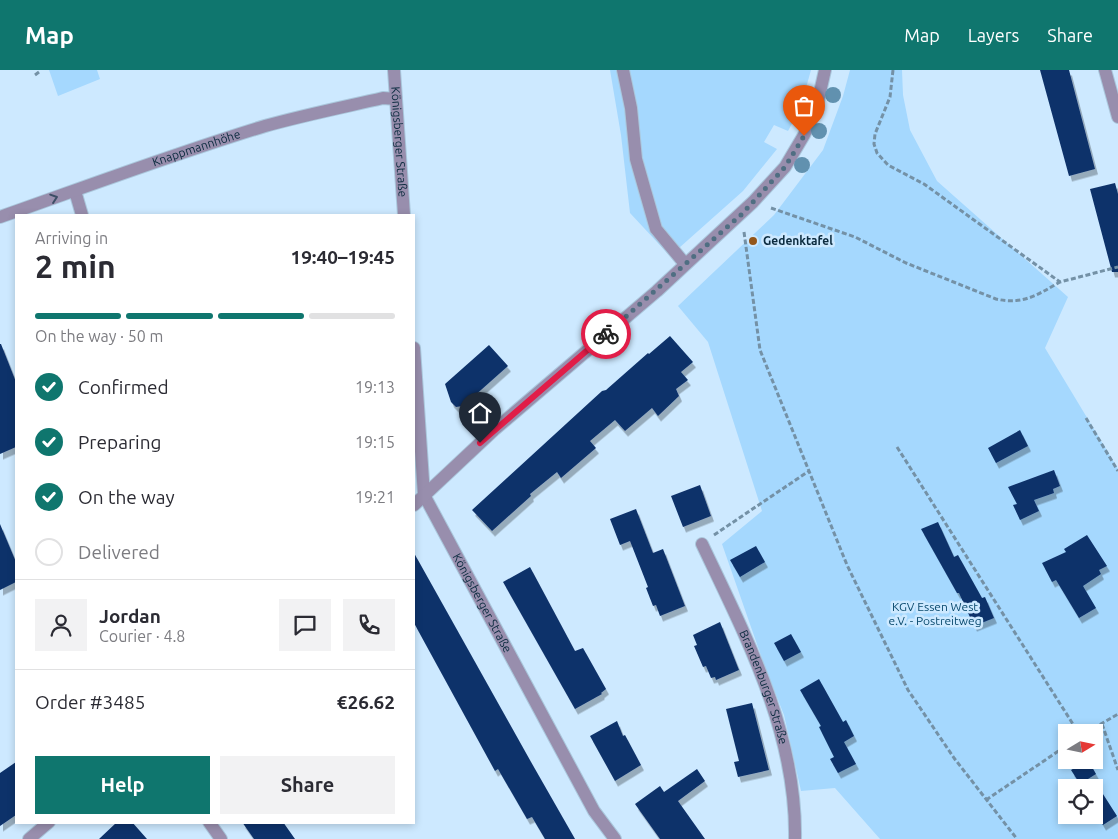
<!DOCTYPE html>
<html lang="en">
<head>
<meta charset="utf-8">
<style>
	:root { --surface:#fff; --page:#f2f2f3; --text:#2b2b33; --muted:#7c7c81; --line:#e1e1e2; --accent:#0f766e }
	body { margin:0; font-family:Ubuntu,sans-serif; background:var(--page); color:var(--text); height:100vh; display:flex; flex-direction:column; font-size:19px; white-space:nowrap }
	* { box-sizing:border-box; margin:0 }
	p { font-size:16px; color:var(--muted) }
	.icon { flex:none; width:28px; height:28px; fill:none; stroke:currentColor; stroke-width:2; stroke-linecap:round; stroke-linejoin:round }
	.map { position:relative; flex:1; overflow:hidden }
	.panel { position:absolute; left:15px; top:144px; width:400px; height:610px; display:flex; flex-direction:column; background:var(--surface); border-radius:0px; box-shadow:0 2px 8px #0003 }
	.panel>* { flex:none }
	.needle { width:32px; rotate:80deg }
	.tools { position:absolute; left:1058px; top:654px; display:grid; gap:10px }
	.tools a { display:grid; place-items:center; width:45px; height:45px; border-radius:0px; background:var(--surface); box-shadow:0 2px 8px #0003; font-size:25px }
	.pin { position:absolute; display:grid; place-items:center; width:42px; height:42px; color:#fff; margin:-51px -21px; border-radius:50% 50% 50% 0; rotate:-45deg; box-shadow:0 0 5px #0007 }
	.pin .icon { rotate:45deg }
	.courier { position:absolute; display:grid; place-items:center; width:50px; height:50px; margin:-25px; border:4px solid #e11d48; border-radius:50%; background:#fff; color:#222; box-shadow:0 1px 6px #0007 }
	.summary em { font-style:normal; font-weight:700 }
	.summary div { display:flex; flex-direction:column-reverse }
	.summary { display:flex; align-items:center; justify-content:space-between; height:85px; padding:0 20px }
	h1 { font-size:32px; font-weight:700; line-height:38px }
	.bar { display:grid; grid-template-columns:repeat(4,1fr); gap:8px 5px; align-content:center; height:60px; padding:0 20px }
	.bar i { height:6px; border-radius:4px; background:var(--line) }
	.bar .on { background:var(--accent) }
	.bar p { grid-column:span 4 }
	.line { display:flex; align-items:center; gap:12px; padding:0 20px; border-top:1px solid var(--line) }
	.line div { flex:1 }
	.round { display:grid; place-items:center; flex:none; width:52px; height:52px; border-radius:0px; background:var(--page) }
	ol { padding:0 20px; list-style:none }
	li { display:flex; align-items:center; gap:15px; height:55px }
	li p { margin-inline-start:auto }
	li .icon { padding:5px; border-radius:50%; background:var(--accent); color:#fff; stroke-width:4 }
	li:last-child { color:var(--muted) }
	li i { width:28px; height:28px; border:2px solid var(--line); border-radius:50% }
	.action { display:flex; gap:10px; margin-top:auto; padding:10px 20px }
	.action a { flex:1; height:58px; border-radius:0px; background:var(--accent); color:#fff; font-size:20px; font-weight:700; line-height:58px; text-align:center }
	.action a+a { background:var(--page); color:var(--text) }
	header { display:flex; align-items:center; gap:30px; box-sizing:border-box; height:70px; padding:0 25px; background:var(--accent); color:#fff }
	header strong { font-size:24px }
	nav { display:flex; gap:28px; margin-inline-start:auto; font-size:18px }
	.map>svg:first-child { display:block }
	.green { fill:#a5d8fe; fill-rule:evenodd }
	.building { fill:#11326a; filter:url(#shadow) }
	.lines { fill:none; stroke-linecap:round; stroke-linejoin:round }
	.minor-casing { stroke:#aac7dc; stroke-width:14 }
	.path { stroke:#7491a6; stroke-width:3; stroke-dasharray:5 2.5; stroke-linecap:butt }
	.minor { stroke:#988ead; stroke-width:12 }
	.tree { fill:#6191af }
	.oneway { stroke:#3c4e66 }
	.done { stroke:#4f6e82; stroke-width:5; stroke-dasharray:0 9 }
	.route { stroke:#e11d48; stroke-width:6 }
	.poi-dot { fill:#93561a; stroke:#cde9ff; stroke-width:2 }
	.labels { text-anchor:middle; stroke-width:5; stroke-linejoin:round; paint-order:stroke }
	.street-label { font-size:12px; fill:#0b2b3f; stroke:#cde9ff }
	.poi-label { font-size:12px; font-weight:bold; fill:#0b2b3f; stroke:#cde9ff; text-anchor:start }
	.park-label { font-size:12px; fill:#09496d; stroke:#cde9ff }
</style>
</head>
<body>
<header>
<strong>Map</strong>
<nav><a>Map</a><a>Layers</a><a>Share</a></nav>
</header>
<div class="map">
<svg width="1118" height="769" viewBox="0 0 1118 769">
	<defs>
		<filter id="shadow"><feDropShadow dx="3" dy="5.5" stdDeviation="0" flood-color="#0004"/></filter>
	</defs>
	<rect width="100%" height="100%" fill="#cde9ff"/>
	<path class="green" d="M49 0H97L100 9 58 26Z
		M610 0H811L800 39 788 61 774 55 764 72 777 79 743 121 670 186 630 143 621 65Z
		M850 0H902L903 25 910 60 937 111 1068 227 1045 278 1118 399V769H880L835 718 801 721 784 645 765 597 722 474 762 441 708 272 678 236 774 145 823 80 843 26ZM1066 662H1094V690H1066ZM1066 718H1094V745H1066Z"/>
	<path class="building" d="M1040 0H1069L1095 99 1069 106Z
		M1115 113 1118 124V202H1112L1090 119Z
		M670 266 693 292 681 302 688 310 676 319 679 326 658 346 652 338 625 361 615 350 590 371 596 378 561 408 557 402 530 424 531 426 492 461 472 440 602 321 606 320 648 283 649 284Z
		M0 274H1L16 312V377L0 384Z
		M489 275 508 296 463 336 456 337 451 332 445 314Z
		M1020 360 1028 376 996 393 988 378Z
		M1054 400 1060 416 1053 419 1054 423 1034 430 1039 441 1020 450 1013 435 1017 434 1008 417Z
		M700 415 711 446 683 457 671 426Z
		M636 439 653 483 663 479 685 536 660 546 656 535 653 536 646 518 648 517 630 471 620 475 610 449Z
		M938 452 954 487 958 485 982 528 985 527 994 548 974 556 959 523H957L921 459Z
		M0 454 16 492V512L0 520Z
		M1087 465 1107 496 1099 500 1101 504 1083 516 1096 538 1079 548 1056 510 1052 512 1042 493 1066 482 1064 479Z
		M756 476 765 492 740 507 730 490Z
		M414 483 531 692 575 769H545L532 747 527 749 498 699 495 701 414 553Z
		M530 497 575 581 583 578 606 619 601 623 602 624 575 639 503 512Z
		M720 552 739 600 716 610 715 607 711 608 706 596 703 597 694 576 697 575 693 565Z
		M791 564 801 582 784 591 774 573Z
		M819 609 843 652 846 650 854 666 844 672 856 694 838 703 830 689 834 687 819 657 821 656 800 620Z
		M752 633 769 700 738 707 734 692 739 691 726 639Z
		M617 651 623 666 625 665 641 695 615 711 590 666Z
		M1088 690 1096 704 1080 714 1071 700Z
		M16 692V745L0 756V703Z
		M697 699 705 711 678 731 705 769H660L635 734 660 716 664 722Z
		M1094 710 1117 746 1103 755 1094 740Z
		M117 752H132L147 769H99Z
		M242 752H283L295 769H254Z"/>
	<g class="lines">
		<defs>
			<g id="minor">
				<path id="s1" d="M394 0 404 145"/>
				<path d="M623 0 631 38 636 89 656 159 685 194"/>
				<path d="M1105 0 1118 47"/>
				<path d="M75 121 82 145"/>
				<path id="s2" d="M0 147C88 116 176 83 265 56 304 45 344 37 383 28L396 29"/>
				<path id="s3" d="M414 278 424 425 594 741 615 769"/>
				<path d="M414 435 494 360 657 221 753 132 785 97 804 65 816 40 825 0"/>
				<path id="s4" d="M702 474C746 567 797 663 795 769"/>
				<path d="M209 752 221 769"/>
				<path d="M29 769 49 752"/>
			</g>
		</defs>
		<use href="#minor" class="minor-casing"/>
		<path class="path" d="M893 0 890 27 875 64 874 74 877 83 888 95 924 114 1060 212 1118 197
			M35 5 39 2 38 0
			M771 138 855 167 906 193 996 229C1023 235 1037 225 1060 212
			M744 162 760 280 847 495 908 620 954 688 1017 769
			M1086 348 1118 401
			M897 377 1078 662
			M714 465 809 401
			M1102 654 1118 700
			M1087 662 1118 644
			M986 730 1066 676"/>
		<use href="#minor" class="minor"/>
	</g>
	<g class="tree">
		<circle cx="833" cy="25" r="8"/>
		<circle cx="819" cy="61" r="8"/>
		<circle cx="802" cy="95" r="8"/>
	</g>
	<defs><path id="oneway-chevron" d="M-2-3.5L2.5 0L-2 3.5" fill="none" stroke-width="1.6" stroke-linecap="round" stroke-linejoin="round" transform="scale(1.25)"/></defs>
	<use class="oneway" href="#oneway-chevron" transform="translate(54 128) rotate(-19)"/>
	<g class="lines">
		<path class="done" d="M606 264 742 144 785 97 804 66"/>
		<path class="route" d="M480 373 606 264"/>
	</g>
	<circle class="poi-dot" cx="753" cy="171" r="5"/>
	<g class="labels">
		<g class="street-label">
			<text dy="4" stroke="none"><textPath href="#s1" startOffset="72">Königsberger Straße</textPath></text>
			<text dy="4" stroke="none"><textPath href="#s2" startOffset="208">Knappmannhöhe</textPath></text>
			<text dy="4" stroke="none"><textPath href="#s3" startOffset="270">Königsberger Straße</textPath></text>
			<text dy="4" stroke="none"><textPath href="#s4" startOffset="156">Brandenburger Straße</textPath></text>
		</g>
		<g class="poi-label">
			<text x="763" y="175">Gedenktafel</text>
		</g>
		<g class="park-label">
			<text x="935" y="541">KGV Essen West<tspan x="935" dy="14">e.V. - Postreitweg</tspan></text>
		</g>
	</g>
</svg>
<div class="tools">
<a><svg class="needle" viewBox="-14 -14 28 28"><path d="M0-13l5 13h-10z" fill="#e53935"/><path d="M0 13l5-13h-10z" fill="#7c7c81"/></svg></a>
<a><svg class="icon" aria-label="locate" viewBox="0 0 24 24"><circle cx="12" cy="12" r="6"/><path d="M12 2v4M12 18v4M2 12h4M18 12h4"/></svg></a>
</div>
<div class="pin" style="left:804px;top:66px;background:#ea580c"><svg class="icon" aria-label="bag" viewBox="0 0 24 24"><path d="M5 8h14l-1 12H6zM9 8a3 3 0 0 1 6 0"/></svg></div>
<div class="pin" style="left:480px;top:373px;background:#1f2937"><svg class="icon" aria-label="home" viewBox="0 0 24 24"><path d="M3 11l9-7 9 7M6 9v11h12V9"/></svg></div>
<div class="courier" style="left:606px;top:264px"><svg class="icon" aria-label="bike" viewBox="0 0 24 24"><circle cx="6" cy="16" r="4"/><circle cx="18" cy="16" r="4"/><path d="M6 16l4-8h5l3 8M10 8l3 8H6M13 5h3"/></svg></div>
<section class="panel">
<div class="summary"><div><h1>2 min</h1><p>Arriving in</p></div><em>19:40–19:45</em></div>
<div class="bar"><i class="on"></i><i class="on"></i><i class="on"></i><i></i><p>On the way · 50 m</p></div>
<ol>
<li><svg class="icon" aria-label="check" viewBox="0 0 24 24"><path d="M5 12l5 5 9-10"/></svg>Confirmed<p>19:13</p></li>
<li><svg class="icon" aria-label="check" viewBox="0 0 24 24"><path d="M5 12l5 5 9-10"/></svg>Preparing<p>19:15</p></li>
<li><svg class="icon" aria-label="check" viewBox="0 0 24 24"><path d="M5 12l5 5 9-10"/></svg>On the way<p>19:21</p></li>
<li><i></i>Delivered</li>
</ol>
<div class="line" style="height:90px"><a class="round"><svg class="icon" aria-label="person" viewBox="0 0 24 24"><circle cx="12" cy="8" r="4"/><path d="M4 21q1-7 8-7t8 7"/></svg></a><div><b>Jordan</b><p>Courier · 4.8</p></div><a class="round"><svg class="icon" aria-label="chat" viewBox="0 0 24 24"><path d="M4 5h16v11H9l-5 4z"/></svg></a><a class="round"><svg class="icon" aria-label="phone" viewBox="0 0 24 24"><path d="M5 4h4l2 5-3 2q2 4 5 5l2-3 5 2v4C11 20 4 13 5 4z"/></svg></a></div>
<div class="line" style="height:65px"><div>Order #3485</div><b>€26.62</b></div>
<div class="action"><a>Help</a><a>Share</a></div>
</section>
</div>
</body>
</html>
